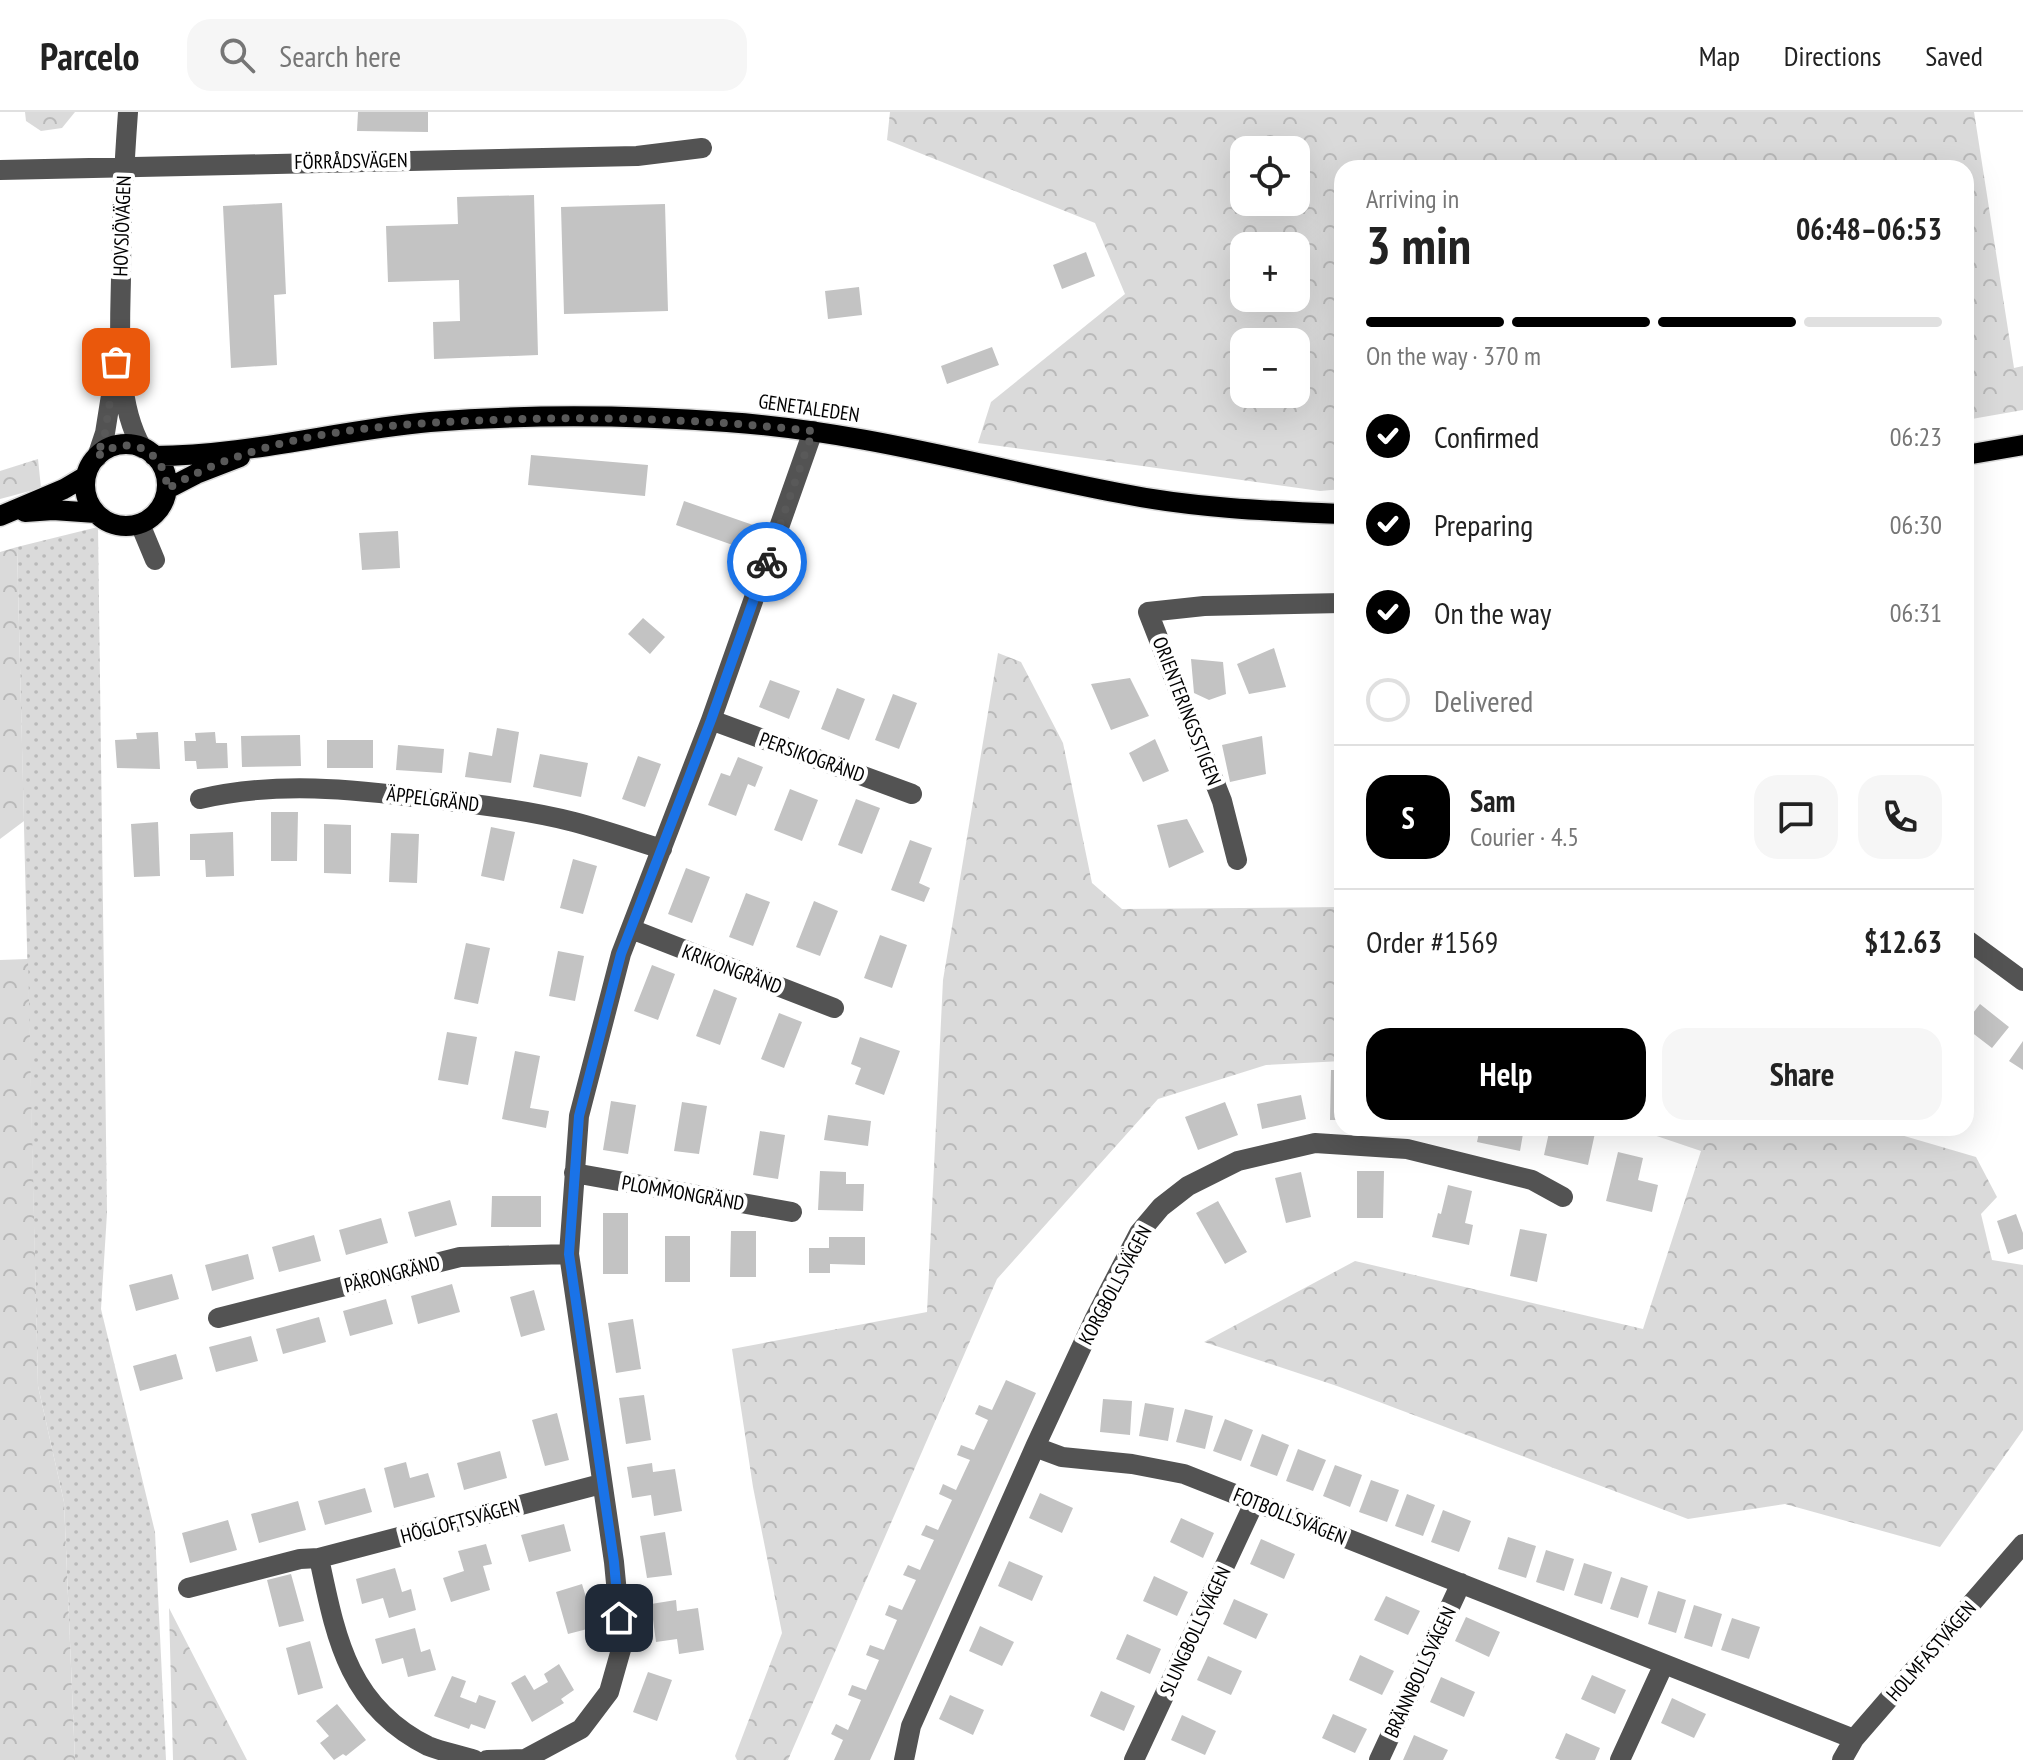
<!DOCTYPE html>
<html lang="en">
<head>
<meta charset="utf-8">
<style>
	:root { --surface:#fff; --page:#f6f6f6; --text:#222; --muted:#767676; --line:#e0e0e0; --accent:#000 }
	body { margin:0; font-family:"PT Sans Narrow",sans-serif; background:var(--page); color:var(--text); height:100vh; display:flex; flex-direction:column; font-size:30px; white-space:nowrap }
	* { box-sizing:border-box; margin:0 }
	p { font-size:26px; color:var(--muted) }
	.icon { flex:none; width:44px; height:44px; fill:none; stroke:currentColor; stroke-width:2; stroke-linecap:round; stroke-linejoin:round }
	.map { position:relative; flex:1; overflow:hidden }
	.side { position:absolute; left:1334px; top:48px; width:640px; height:976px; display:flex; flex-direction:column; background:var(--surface); border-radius:24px; box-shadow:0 8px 32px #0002 }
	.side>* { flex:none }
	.controls { position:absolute; left:1230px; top:24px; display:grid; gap:16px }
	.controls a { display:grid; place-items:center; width:80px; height:80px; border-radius:16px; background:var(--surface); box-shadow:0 8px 32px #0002; font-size:40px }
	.pin { position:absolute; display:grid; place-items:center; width:68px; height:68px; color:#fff; margin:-34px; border-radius:16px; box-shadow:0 4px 12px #0006 }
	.courier { position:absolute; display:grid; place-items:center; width:80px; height:80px; margin:-40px; border:6px solid #1a73e8; border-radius:50%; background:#fff; color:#222; box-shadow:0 2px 10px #0007 }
	.head em { font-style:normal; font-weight:600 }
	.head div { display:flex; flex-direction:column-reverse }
	.head { display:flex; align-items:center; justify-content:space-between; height:136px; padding:0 32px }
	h1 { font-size:52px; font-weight:600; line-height:60px }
	.bar { display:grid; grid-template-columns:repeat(4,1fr); gap:12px 8px; align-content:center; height:96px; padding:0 32px }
	.bar i { height:10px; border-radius:6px; background:var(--line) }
	.bar .on { background:var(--accent) }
	.bar p { grid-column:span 4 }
	.line { display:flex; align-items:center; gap:20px; padding:0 32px; border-top:2px solid var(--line) }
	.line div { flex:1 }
	.round { display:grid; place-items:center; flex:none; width:84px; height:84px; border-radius:24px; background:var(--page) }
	ol { padding:0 32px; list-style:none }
	li { display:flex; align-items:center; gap:24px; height:88px }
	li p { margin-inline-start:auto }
	li .icon { padding:8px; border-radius:50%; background:var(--accent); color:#fff; stroke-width:4 }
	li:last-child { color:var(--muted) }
	li i { width:44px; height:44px; border:4px solid var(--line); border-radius:50% }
	.button { display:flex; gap:16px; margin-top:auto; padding:16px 32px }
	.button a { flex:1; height:92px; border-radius:24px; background:var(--accent); color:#fff; font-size:32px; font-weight:600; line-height:92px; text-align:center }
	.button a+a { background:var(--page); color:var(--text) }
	header { display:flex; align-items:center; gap:48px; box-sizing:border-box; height:112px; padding:0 40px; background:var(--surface); border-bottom:2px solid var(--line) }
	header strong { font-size:38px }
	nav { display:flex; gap:44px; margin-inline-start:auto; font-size:28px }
	.search { width:560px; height:72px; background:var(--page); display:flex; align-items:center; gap:20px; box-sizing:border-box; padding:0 28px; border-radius:24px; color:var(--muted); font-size:30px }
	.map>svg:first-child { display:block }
	.grass { fill:url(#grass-dots) }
	.forest { fill:url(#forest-crowns); fill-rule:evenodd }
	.building { fill:#c3c3c3 }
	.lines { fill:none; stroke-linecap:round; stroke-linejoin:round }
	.major-casing { stroke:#dbdbdb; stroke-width:23 }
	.minor { stroke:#535353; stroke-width:20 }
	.major { stroke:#000; stroke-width:20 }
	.done { stroke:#595959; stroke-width:8; stroke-dasharray:0 14.4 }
	.route { stroke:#1a73e8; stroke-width:10 }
	.labels { text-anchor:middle; stroke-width:8; stroke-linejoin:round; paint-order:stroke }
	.street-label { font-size:20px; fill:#000; stroke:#fff }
</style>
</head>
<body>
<header>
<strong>Parcelo</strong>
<div class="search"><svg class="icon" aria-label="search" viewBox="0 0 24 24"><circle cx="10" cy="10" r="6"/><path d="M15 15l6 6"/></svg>Search here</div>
<nav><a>Map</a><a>Directions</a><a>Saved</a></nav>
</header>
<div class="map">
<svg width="2023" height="1648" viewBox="0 0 2023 1648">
	<defs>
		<pattern id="grass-dots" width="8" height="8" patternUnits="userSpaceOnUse" patternTransform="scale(2)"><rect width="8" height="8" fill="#dadada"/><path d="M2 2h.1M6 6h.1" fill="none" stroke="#b9b9b9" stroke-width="1.8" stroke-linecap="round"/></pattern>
		<pattern id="forest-crowns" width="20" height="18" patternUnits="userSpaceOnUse" patternTransform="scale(2)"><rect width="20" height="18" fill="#dadada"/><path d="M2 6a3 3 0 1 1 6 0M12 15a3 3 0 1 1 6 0" fill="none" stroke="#b9b9b9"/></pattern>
	</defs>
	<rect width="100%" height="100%" fill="#fff"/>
	<path class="grass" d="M98 415 107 1101 101 1197 155 1420 166 1648H75L64 1390 38 1274 17 435Z"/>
	<path class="forest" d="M25 0H75L62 16 41 19 26 9Z
		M890 0H1974L2014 256 2023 254V298L1966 308V56H1342V377L1320 379 978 331 991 290 1125 182 1095 111 887 28ZM1244 38H1296V90H1244ZM1244 134H1296V186H1244ZM1296 230V282H1244V230Z
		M38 347 41 376 0 387V359Z
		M17 435 24 709 0 727V440Z
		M998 541 1021 550 1063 631 1092 771 1122 797 1342 795V949L1266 953 1158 987 997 1167 788 1648H737L735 1644 782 1521 753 1375 732 1237 927 1200 943 868Z
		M28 847 38 1274 64 1390 75 1648H0V848Z
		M1633 1016H1877L1976 1045 1997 1085 1981 1102 1992 1148 2023 1153V1318L1940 1435 1785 1392 1688 1407 1337 1274 1204 1230 1355 1149 1643 1217 1701 1039Z
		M169 1496 247 1648H173Z"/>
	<path class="building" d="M358 0H428V20L357 19Z
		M534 83 538 243 434 247 433 210 460 209 459 168 388 170 386 114 458 112 457 85Z
		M282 91 286 182 274 183 277 253 231 256 223 94Z
		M665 92 668 199 564 202 561 95Z
		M1086 140 1095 164 1062 177 1053 153Z
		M859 175 862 203 828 207 825 179Z
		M992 235 999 253 947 272 941 254Z
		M531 343 648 353 645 384 528 373Z
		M684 389 753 413 744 437 676 413Z
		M398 419 400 456 362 458 359 421Z
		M643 506 665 525 650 542 628 522Z
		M1274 536 1286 575 1249 582 1237 552Z
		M1191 547 1223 550 1226 582 1209 588 1194 581Z
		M1130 566 1149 604 1111 618 1091 572Z
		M770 568 800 579 789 607 759 595Z
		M837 576 865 587 849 628 821 617Z
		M893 582 917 591 899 637 875 628Z
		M497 616 519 620 511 671 465 665 469 640 492 644Z
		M158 620 160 657 117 656 115 628 137 627 136 621Z
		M215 620 216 631H227L228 656 197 657 196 649H185L184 629H196L195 621Z
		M300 623 301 654 242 655 241 624Z
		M1262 624 1266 662 1230 670 1222 633Z
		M1155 627 1169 659 1143 670 1129 641Z
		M327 628H373V656H327Z
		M398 633 444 637 442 661 396 658Z
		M540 642 588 651 581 685 533 675Z
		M638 644 661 652 645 695 622 687Z
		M738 645 763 655 755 675 748 672 736 704 708 693 721 661 730 664Z
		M790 677 818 688 802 729 774 718Z
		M856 687 880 696 862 742 838 733Z
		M271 700H298L297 749H271Z
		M1187 707 1204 740 1169 756 1157 713Z
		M158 710 160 764 134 765 131 712Z
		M324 712 351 713V762L324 761Z
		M491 715 515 720 504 769 481 764Z
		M233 720 234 764 206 765 205 748H190V722Z
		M391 721 419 722 417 771 389 770Z
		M910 728 932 736 919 771 930 776 924 790 891 778Z
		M573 747 597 754 583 802 560 796Z
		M686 756 710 765 692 811 668 802Z
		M746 781 770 790 753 834 729 825Z
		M814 789 838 799 820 844 796 835Z
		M880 823 907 833 892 876 864 866Z
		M466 831 490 836 478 892 454 887Z
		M558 839 584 844 575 889 549 884Z
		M652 853 675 862 658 908 634 899Z
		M714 877 737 886 720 933 696 924Z
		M1980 892 2009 915 1992 936 1966 916V910Z
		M779 901 802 910 784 956 761 947Z
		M447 920 477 925 468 973 438 968Z
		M860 925 900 939 884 983 855 972 861 956 851 952Z
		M2023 929V958L2009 949Z
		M515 939 540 944 530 996 549 999 546 1016 502 1007Z
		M1331 958H1342V1008H1330Z
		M1301 983 1306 1007 1262 1017 1257 992Z
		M611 989 636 993 628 1042 603 1038Z
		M682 990 707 994 699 1042 674 1039Z
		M1225 990 1238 1023 1198 1038 1185 1005Z
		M828 1003 871 1009 868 1034 824 1028Z
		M1480 1016H1524L1520 1039 1477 1030Z
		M1550 1016H1571L1595 1021 1588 1053 1544 1043Z
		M760 1019 785 1023 778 1067 753 1063Z
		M1618 1040 1643 1046 1638 1068 1658 1073 1652 1100 1606 1089Z
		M820 1059 846 1060V1072H864L863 1099 818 1098Z
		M1357 1059H1384L1383 1106H1357Z
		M1301 1060 1311 1105 1286 1111 1275 1066Z
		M1448 1073 1472 1079 1465 1111 1473 1113 1469 1133 1432 1125 1438 1101 1441 1102Z
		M492 1084H541V1115H491Z
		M450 1088 457 1113 415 1125 408 1100Z
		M1218 1089 1247 1140 1225 1152 1196 1101Z
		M603 1101H628V1162H603Z
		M2016 1102 2023 1121V1137L2008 1142 1997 1109Z
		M381 1106 388 1131 346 1143 339 1118Z
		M1520 1117 1547 1122 1537 1170 1510 1164Z
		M731 1119H756V1165H730Z
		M314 1123 321 1149 279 1160 272 1135Z
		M665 1124H690V1170H665Z
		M829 1125H865V1153L830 1152V1161H809V1136H829Z
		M248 1142 254 1167 212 1179 205 1153Z
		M172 1162 179 1187 136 1199 129 1173Z
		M452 1172 460 1200 418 1212 411 1184Z
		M534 1178 545 1218 521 1225 510 1185Z
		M386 1187 393 1212 350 1224 343 1199Z
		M319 1205 326 1230 283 1242 276 1217Z
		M633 1207 641 1257 616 1261 608 1211Z
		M251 1224 258 1249 216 1260 209 1235Z
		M176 1242 183 1267 140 1279 133 1254Z
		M1006 1268 1036 1281 870 1648H834L843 1628 831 1622 836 1612 848 1618 861 1588 848 1583 852 1573 866 1578 879 1548 866 1543 870 1533 884 1538 897 1508 885 1503 889 1493 902 1498 916 1468 903 1463 908 1453 920 1458 934 1428 921 1423 926 1413 938 1418 952 1388 939 1382 943 1372 956 1378 970 1348 957 1343 961 1333 974 1338 988 1308 975 1302 979 1293 992 1298Z
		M644 1283 651 1328 626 1332 619 1286Z
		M1103 1287 1132 1289 1130 1323 1100 1320Z
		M1145 1291 1174 1296 1168 1329 1139 1324Z
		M1185 1297 1213 1304 1205 1337 1176 1330Z
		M557 1301 569 1348 545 1354 532 1308Z
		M1225 1307 1253 1318 1241 1349 1213 1339Z
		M1262 1322 1289 1333 1277 1364 1250 1354Z
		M1298 1337 1326 1348 1313 1379 1286 1369Z
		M500 1339 507 1366 464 1378 457 1351Z
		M406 1350 410 1366 428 1361 435 1385 394 1396 384 1356Z
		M652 1351 653 1360 675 1357 682 1399 654 1404 651 1383 632 1386 627 1355Z
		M1335 1353 1362 1363 1350 1395 1323 1384Z
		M1371 1368 1399 1378 1387 1410 1359 1400Z
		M365 1376 372 1400 325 1413 318 1389Z
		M1040 1381 1073 1396 1062 1421 1029 1406Z
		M1407 1382 1435 1393 1423 1424 1395 1414Z
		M298 1389 306 1418 259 1431 251 1402Z
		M1443 1398 1471 1409 1459 1440 1431 1430Z
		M1181 1406 1214 1421 1203 1446 1170 1430Z
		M228 1408 237 1438 190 1451 182 1421Z
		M564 1412 571 1439 529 1450 521 1423Z
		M665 1420 672 1463 647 1466 640 1424Z
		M1508 1425 1536 1434 1526 1466 1498 1457Z
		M1261 1427 1295 1442 1284 1467 1250 1452Z
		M486 1432 492 1452 483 1454 490 1478 451 1490 443 1466 464 1459 458 1439Z
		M1546 1438 1574 1447 1564 1479 1536 1470Z
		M1009 1449 1043 1464 1032 1489 998 1474Z
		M1584 1451 1612 1460 1602 1492 1574 1483Z
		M395 1456 402 1480 411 1477 416 1498 389 1506 383 1486 362 1492 356 1467Z
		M291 1462 304 1509 279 1515 267 1468Z
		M1154 1464 1188 1480 1177 1504 1143 1489Z
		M1621 1465 1648 1474 1638 1506 1610 1497Z
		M582 1472 595 1515 568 1522 556 1480Z
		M1658 1479 1686 1488 1676 1521 1648 1512Z
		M1386 1484 1420 1499 1408 1523 1374 1508Z
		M1234 1487 1268 1502 1256 1527 1223 1512Z
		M676 1488 677 1499 698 1496 704 1538 679 1542 677 1527 656 1530 651 1492Z
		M1694 1493 1722 1502 1712 1535 1684 1526Z
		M1466 1505 1500 1520 1489 1545 1455 1529Z
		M1732 1506 1760 1515 1749 1547 1721 1538Z
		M980 1514 1014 1530 1002 1554 969 1539Z
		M415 1516 421 1540 430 1537 436 1558 408 1565 403 1546 382 1552 375 1527Z
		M1127 1522 1161 1537 1150 1562 1116 1547Z
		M310 1529 323 1576 298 1583 286 1536Z
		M1360 1543 1394 1559 1382 1583 1349 1568Z
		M1208 1544 1242 1559 1231 1583 1197 1568Z
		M559 1552 574 1578 561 1587 564 1591 532 1610 511 1571 525 1563 534 1578 548 1570 544 1562Z
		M648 1560 672 1568 657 1609 633 1600Z
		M1592 1563 1626 1578 1615 1602 1581 1587Z
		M452 1564 466 1569 460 1585 476 1591 479 1583 496 1589 485 1617 471 1612 469 1617 434 1604Z
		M1441 1565 1475 1580 1464 1605 1430 1590Z
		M1101 1579 1135 1594 1124 1619 1090 1604Z
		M950 1583 984 1598 973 1623 939 1607Z
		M1672 1586 1706 1602 1694 1626 1661 1611Z
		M337 1592 366 1628 346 1644 343 1642 334 1648 320 1631 329 1624 316 1609Z
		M1333 1602 1367 1617 1355 1641 1322 1626Z
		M1182 1603 1216 1619 1205 1643 1171 1628Z
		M1566 1621 1600 1636 1595 1648H1560L1555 1646Z
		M1414 1623 1448 1638 1443 1648H1403Z"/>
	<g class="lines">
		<defs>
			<path id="major" d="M85 373a41 41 0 1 1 82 0a41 41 0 1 1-82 0Z
				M1966 343 2023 333
				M154 344C248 344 338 318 430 310 529 302 629 303 727 310 861 319 988 356 1119 381 1193 396 1268 399 1342 402
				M167 377 196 362 240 345
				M25 400 53 398 96 401
				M0 404 64 377 86 364"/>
		</defs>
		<use href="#major" class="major-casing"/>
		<path class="minor" d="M128 0C124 55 121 111 121 166 120 219 115 289 142 336
			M0 58 637 44 702 36
			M97 345 105 321 116 252
			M140 412 155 448
			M711 608 912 682
			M200 687C276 669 353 677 430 687 478 692 527 698 574 710 604 718 633 728 662 737
			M1237 748 1222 689 1148 500 1204 494 1342 491
			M631 817 834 896
			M1966 827 2023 869
			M574 1061 792 1100
			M218 1206 460 1145 569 1142
			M1035 1335 1095 1206 1139 1121 1161 1095 1188 1074 1238 1049 1315 1031 1407 1037 1532 1068 1563 1085
			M188 1476 300 1447 319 1446
			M475 1648C460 1643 443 1640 428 1634 348 1594 336 1526 319 1446L601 1372
			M487 1648 525 1647 581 1617 609 1580 622 1534 614 1450 569 1142 579 1004 621 842 711 608 813 319
			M904 1648 911 1614 1035 1335 1062 1345 1132 1352 1184 1362 1854 1627
			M1134 1648 1255 1389
			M1379 1648 1461 1471
			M1620 1648 1664 1552
			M1842 1648 1854 1627 2023 1432"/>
		<use href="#major" class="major"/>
	</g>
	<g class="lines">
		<path class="done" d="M116 250 105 321 97 345C127 320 166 338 167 377 263 320 382 312 491 308 599 304 705 307 813 319L767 450"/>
		<path class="route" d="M619 1506 614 1450 569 1142 579 1004 621 842 711 608 767 450"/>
	</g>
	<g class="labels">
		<g class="street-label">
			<text transform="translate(351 49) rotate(-1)" y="7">FÖRRÅDSVÄGEN</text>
			<text transform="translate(122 114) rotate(-88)" y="7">HOVSJÖVÄGEN</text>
			<text transform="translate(809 296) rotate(8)" y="7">GENETALEDEN</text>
			<text transform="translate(1187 599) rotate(69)" y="7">ORIENTERINGSSTIGEN</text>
			<text transform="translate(812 645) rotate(20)" y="7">PERSIKOGRÄND</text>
			<text transform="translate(433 687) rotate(7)" y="7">ÄPPELGRÄND</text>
			<text transform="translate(732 857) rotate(21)" y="7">KRIKONGRÄND</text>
			<text transform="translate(683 1081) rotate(10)" y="7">PLOMMONGRÄND</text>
			<text transform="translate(392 1162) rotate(-14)" y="7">PÄRONGRÄND</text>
			<text transform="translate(1115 1173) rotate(-62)" y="7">KORGBOLLSVÄGEN</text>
			<text transform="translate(1290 1404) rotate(22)" y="7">FOTBOLLSVÄGEN</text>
			<text transform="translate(460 1409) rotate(-15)" y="7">HÖGLOFTSVÄGEN</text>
			<text transform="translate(1195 1519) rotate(-65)" y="7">SLUNGBOLLSVÄGEN</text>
			<text transform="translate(1931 1539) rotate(-49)" y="7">HOLMFASTVÄGEN</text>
			<text transform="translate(1420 1560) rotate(-65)" y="7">BRÄNNBOLLSVÄGEN</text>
		</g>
	</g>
</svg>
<div class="controls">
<a><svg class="icon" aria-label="locate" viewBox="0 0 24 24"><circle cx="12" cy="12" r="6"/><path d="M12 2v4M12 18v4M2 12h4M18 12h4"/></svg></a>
<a>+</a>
<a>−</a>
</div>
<div class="pin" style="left:116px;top:250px;background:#ea580c"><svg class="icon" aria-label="bag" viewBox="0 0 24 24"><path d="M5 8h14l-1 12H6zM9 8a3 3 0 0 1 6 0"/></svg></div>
<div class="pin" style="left:619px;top:1506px;background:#1f2937"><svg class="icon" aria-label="home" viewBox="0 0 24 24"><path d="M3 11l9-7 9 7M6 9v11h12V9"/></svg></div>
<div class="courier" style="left:767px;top:450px"><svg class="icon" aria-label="bike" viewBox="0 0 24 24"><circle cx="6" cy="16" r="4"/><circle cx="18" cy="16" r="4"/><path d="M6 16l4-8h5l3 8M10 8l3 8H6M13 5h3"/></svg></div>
<section class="side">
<div class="head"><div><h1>3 min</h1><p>Arriving in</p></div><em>06:48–06:53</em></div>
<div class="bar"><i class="on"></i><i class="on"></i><i class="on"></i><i></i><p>On the way · 370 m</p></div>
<ol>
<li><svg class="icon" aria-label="check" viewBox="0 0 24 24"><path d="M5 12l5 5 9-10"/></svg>Confirmed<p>06:23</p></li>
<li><svg class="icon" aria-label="check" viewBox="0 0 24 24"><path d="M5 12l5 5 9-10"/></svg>Preparing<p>06:30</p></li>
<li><svg class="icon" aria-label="check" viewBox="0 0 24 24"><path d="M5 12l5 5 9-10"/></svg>On the way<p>06:31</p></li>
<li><i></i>Delivered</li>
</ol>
<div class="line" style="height:144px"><b class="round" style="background:var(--accent);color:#fff">S</b><div><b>Sam</b><p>Courier · 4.5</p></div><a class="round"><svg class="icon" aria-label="chat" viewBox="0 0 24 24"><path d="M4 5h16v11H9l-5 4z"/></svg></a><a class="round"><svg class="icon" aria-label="phone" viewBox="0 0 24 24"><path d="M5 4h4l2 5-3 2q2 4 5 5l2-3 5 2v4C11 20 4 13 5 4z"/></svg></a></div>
<div class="line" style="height:104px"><div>Order #1569</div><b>$12.63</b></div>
<div class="button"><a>Help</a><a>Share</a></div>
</section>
</div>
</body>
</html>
